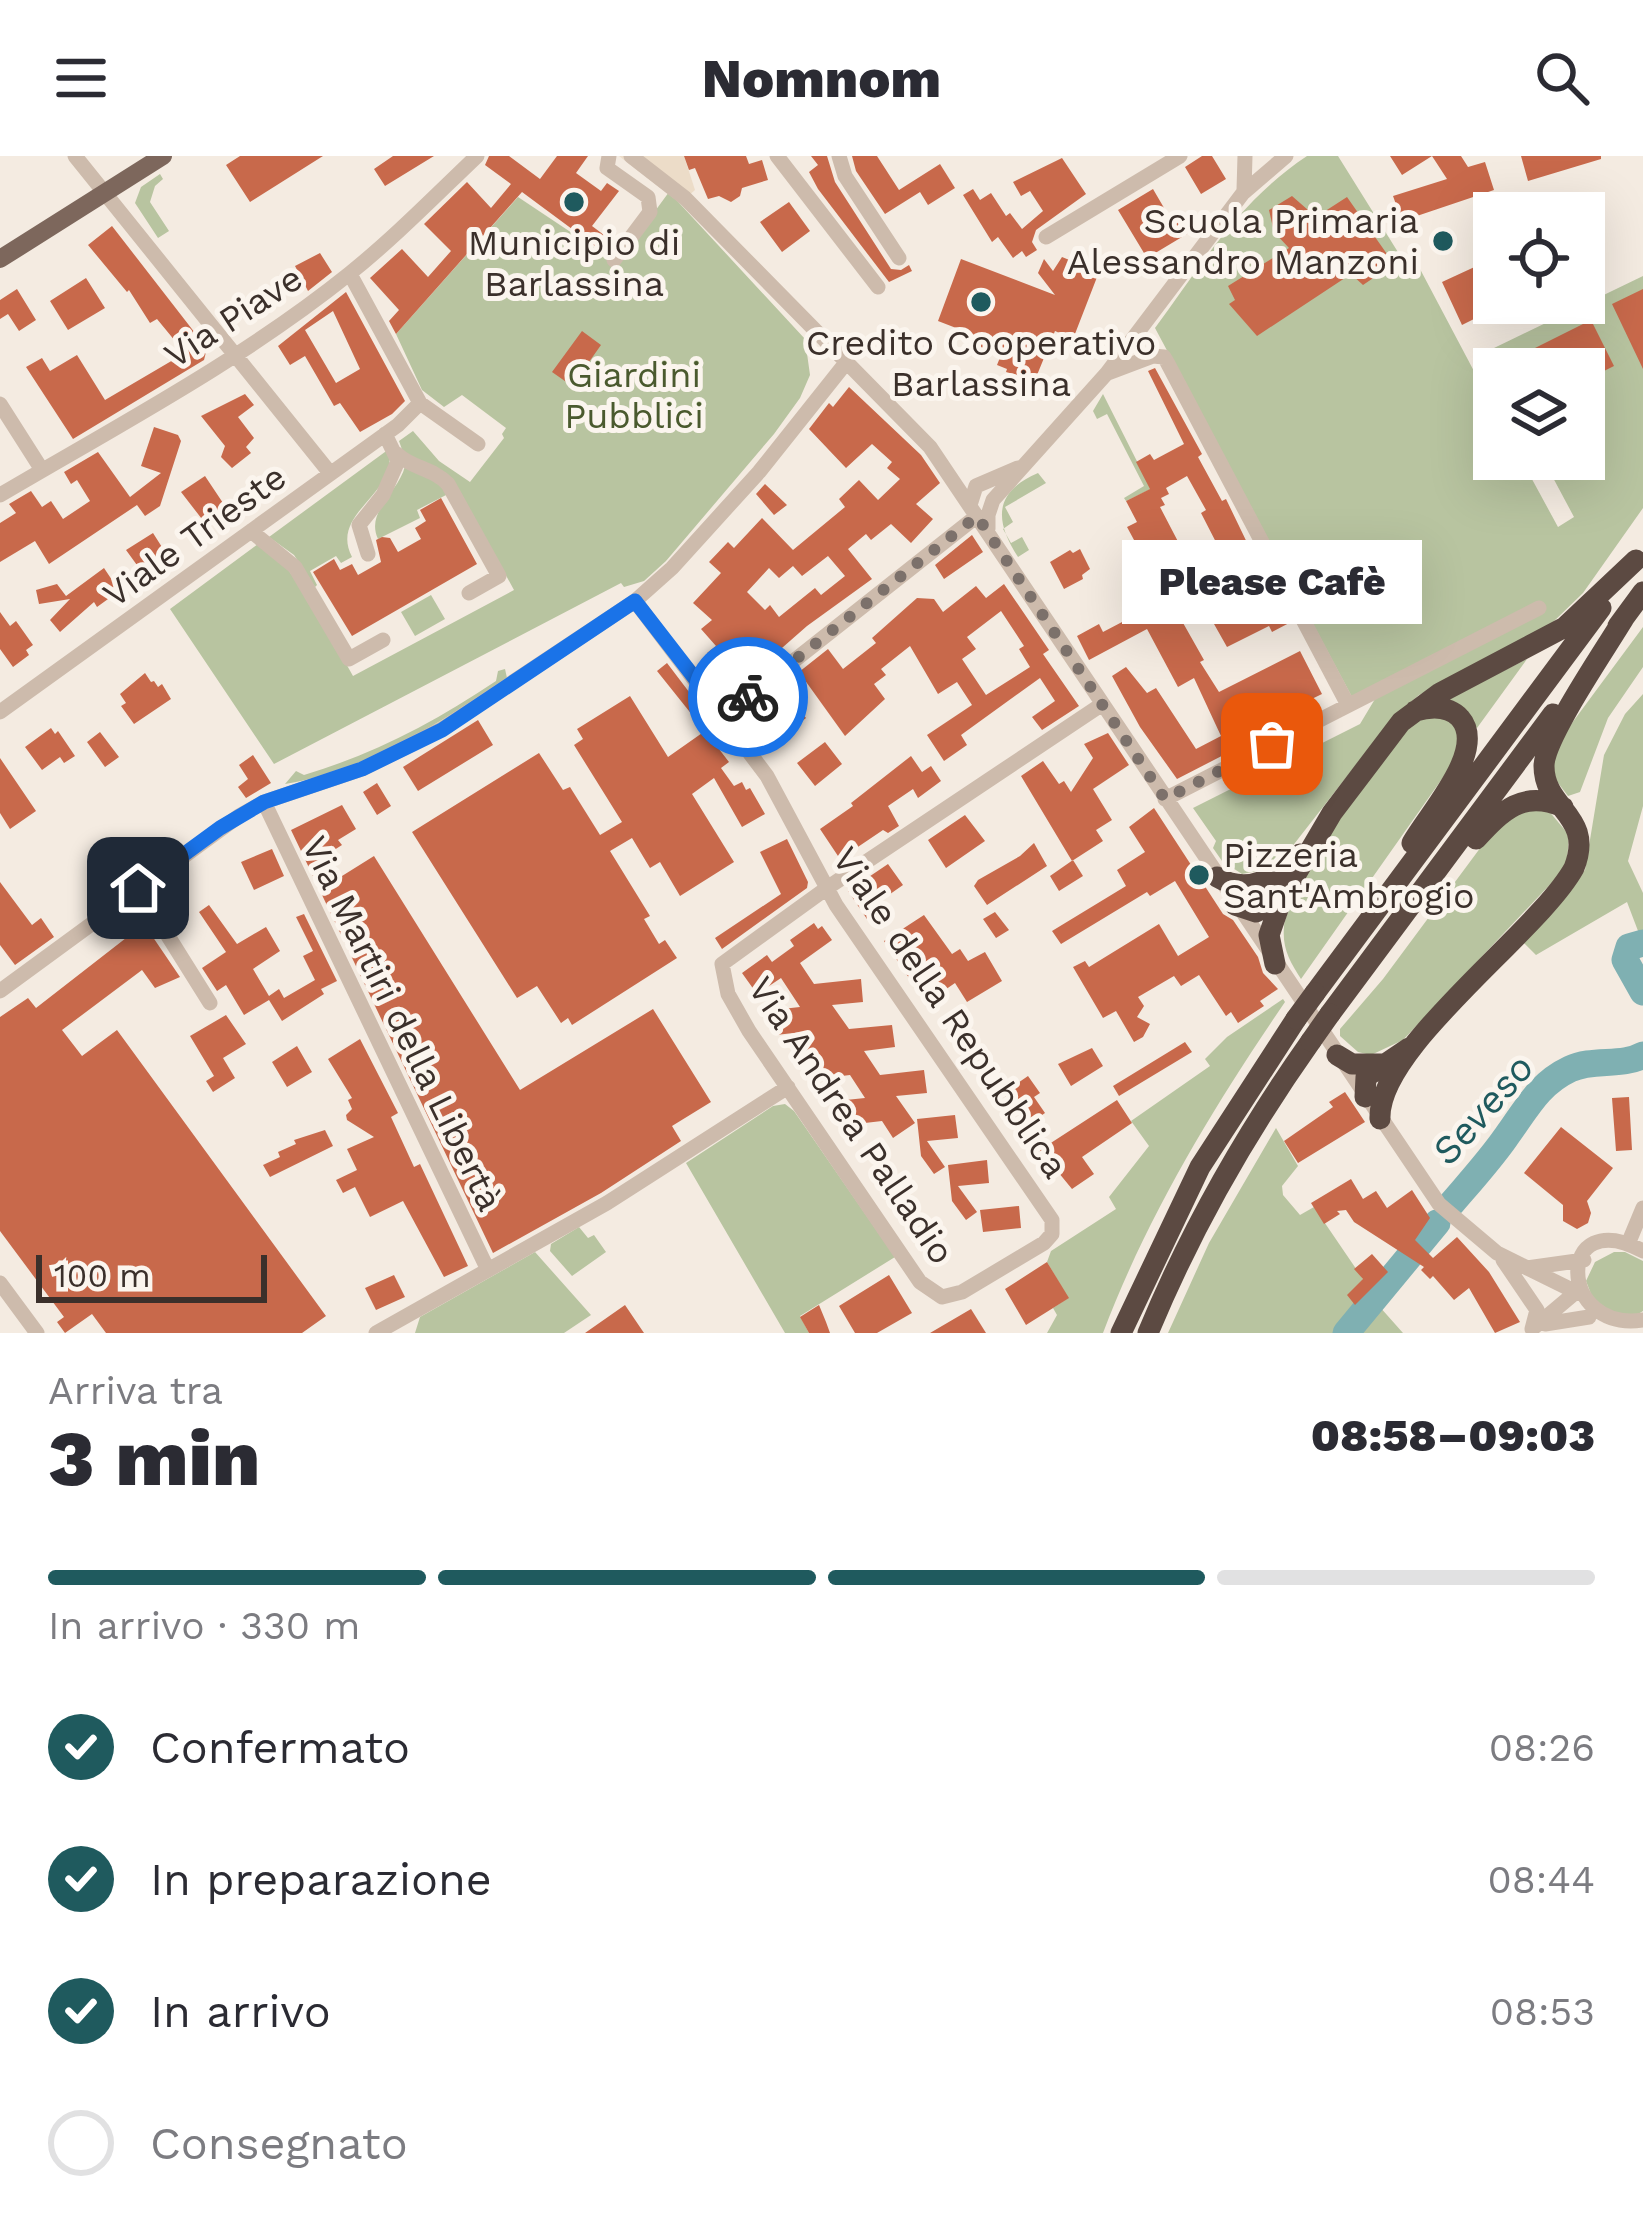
<!DOCTYPE html>
<html lang="it">
<head>
<meta charset="utf-8">
<style>
	:root { --surface:#fff; --page:#f7f7f7; --text:#2b2b33; --muted:#7c7c81; --line:#e1e1e2; --accent:#1f5a5e }
	body { margin:0; font-family:"Work Sans",sans-serif; background:var(--page); color:var(--text); height:100vh; display:flex; flex-direction:column; font-size:45px; white-space:nowrap }
	* { box-sizing:border-box; margin:0 }
	p { font-size:39px; color:var(--muted) }
	.icon { flex:none; width:66px; height:66px; fill:none; stroke:currentColor; stroke-width:2; stroke-linecap:round; stroke-linejoin:round }
	.map { position:relative; height:1177px; overflow:hidden }
	.drawer { display:flex; flex-direction:column; background:var(--surface); flex:1 }
	.drawer>* { flex:none }
	.buttons { position:absolute; left:1473px; top:36px; display:grid; gap:24px }
	.buttons a { display:grid; place-items:center; width:132px; height:132px; border-radius:0px; background:var(--surface); box-shadow:0 12px 48px #0002; font-size:60px }
	.scale { position:absolute; left:36px; bottom:30px; width:231px; box-sizing:border-box; padding-left:12px; border:6px solid #3b302b; border-top:0; font-size:33px; line-height:42px; white-space:nowrap; color:#3b302b; -webkit-text-stroke:9px #fbf5ee; paint-order:stroke }
	.pin { position:absolute; display:grid; place-items:center; width:102px; height:102px; color:#fff; margin:-51px; border-radius:24px; box-shadow:0 6px 18px #0006 }
	.courier { position:absolute; display:grid; place-items:center; width:120px; height:120px; margin:-60px; border:9px solid #1a73e8; border-radius:50%; background:#fff; color:#222; box-shadow:0 3px 15px #0007 }
	.bubble { position:absolute; height:84px; border-radius:0px; background:var(--surface); box-shadow:0 12px 48px #0002; font-size:39px; font-weight:800; line-height:84px; text-align:center }
	.headline em { font-style:normal; font-weight:800 }
	.headline div { display:flex; flex-direction:column-reverse }
	.headline { display:flex; align-items:center; justify-content:space-between; height:204px; padding:0 48px }
	h1 { font-size:78px; font-weight:800; line-height:90px }
	.bar { display:grid; grid-template-columns:repeat(4,1fr); gap:18px 12px; align-content:center; height:144px; padding:0 48px }
	.bar i { height:15px; border-radius:9px; background:var(--line) }
	.bar .on { background:var(--accent) }
	.bar p { grid-column:span 4 }
	ol { padding:0 48px; list-style:none }
	li { display:flex; align-items:center; gap:36px; height:132px }
	li p { margin-inline-start:auto }
	li .icon { padding:12px; border-radius:50%; background:var(--accent); color:#fff; stroke-width:4 }
	li:last-child { color:var(--muted) }
	li i { width:66px; height:66px; border:6px solid var(--line); border-radius:50% }
	header { display:flex; justify-content:space-between; align-items:center; height:156px; padding:0 48px; background:var(--surface); font-size:54px; font-weight:800 }
	.map>svg:first-child { display:block }
	.green { fill:#b8c4a0 }
	.plaza { fill:#ecdcc8 }
	.lines { fill:none; stroke-linecap:round; stroke-linejoin:round }
	.river { stroke:#7fb0b2; stroke-width:27 }
	.building { fill:#c8694b; fill-rule:evenodd }
	.minor { stroke:#cdbbac; stroke-width:15 }
	.major { stroke:#7d675c; stroke-width:18 }
	.highway { stroke:#5c4a42; stroke-width:21 }
	.highway-bridge { stroke:#5c4a42; stroke-width:21 }
	.done { stroke:#7c716b; stroke-width:12; stroke-dasharray:0 21.6 }
	.route { stroke:#1a73e8; stroke-width:15 }
	.poi-dot { fill:#1f5a5e; stroke:#fbf5ee; stroke-width:4.5 }
	.labels { text-anchor:middle; stroke-width:10; stroke-linejoin:round; paint-order:stroke }
	.poi-label { font-size:36px; fill:#3b302b; stroke:#fbf5ee }
	.street-label { font-size:36px; fill:#3b302b; stroke:#fbf5ee }
	.park-label { font-size:36px; fill:#4a5a2e; stroke:#fbf5ee }
	.water-label { font-size:39px; font-style:italic; fill:#1f5a5e; stroke:#fbf5ee }
</style>
</head>
<body>
<header><svg class="icon" aria-label="menu" viewBox="0 0 24 24"><path d="M4 6h16M4 12h16M4 18h16"/></svg>Nomnom<svg class="icon" aria-label="search" viewBox="0 0 24 24"><circle cx="10" cy="10" r="6"/><path d="M15 15l6 6"/></svg></header>
<div class="map">
<svg width="1643" height="1177" viewBox="0 0 1643 1177">
	<rect width="100%" height="100%" fill="#f4ebe1"/>
	<path class="green" d="M1307 0H1338L1411 117 1420 113 1494 253V303H1521L1558 371 1574 361 1543 303H1584V213H1495L1489 202 1494 192 1643 120V352L1583 437 1548 471 1419 539 1394 560 1284 701 1272 712 1242 718 1222 705 1213 692 1216 685 1193 652 1360 568 1375 543 1352 541 1155 172C1203 107 1238 46 1307 0Z
		M160 18 163 23 155 30 150 46 169 75 158 82 135 47 141 31Z
		M669 36 805 183 810 219 800 242 774 278 666 405 644 425 624 431 621 427 274 608 170 453 258 388C304 418 327 474 353 520L514 434 458 332 405 302 399 285 413 275 439 305 470 326 504 282 502 278 506 272 462 239 444 251 422 234 396 178 518 41 617 107Z
		M1103 238 1151 333 1126 345 1124 342 1144 330 1107 258 1097 263 1093 255Z
		M389 293C398 340 329 356 352 401L341 407 336 400 310 415 317 429 315 431 294 399 269 381Z
		M405 310 431 319 448 338 417 354 420 362 378 383C365 355 399 336 405 310Z
		M1038 317 1046 327 1005 351 1013 366 1003 373 1011 387 1022 381 1029 394 1018 401C994 364 994 336 1038 317Z
		M431 439 445 463 415 480 401 456Z
		M1643 471V511L1608 562 1580 636 1568 640 1552 619 1555 590Z
		M1527 503 1477 572 1445 544Z
		M505 513 507 522C439 567 367 615 285 628L296 615 304 619C374 598 435 566 496 525L498 515Z
		M1643 538V650L1628 705 1643 737V788L1627 746 1536 799 1523 786 1585 714 1604 599 1625 558Z
		M1448 561 1461 580 1451 610 1301 823C1290 806 1282 792 1284 771 1288 735 1383 590 1413 567 1422 560 1436 562 1448 561Z
		M1519 654H1548L1569 679 1567 705 1558 720 1403 884 1371 899 1358 896 1340 880V873L1383 823 1498 668Z
		M1283 843 1285 846C1214 950 1148 1058 1103 1177H1047L1057 1159 1053 1152 1068 1142 1047 1106 1051 1095 1116 1053 1109 1041 1149 990 1131 965 1210 910 1205 903 1227 881Z
		M785 948 794 955 895 1101 800 1160 809 1177H785L686 1007 773 950Z
		M1276 972 1298 1010 1282 1030 1283 1039 1300 1059 1314 1051 1363 1123 1352 1160 1335 1177H1168L1209 1087Z
		M579 1071 588 1082 594 1079 606 1096 572 1120 550 1095 551 1088Z
		M535 1096 591 1159 564 1177H415L420 1161Z
		M1614 1096H1625L1643 1105V1155L1632 1162 1598 1156 1586 1125 1595 1106Z
		M1379 1150 1403 1177H1356Z"/>
	<path class="plaza" d="M619 0H684L695 34 680 47Z"/>
	<g class="lines">
		<path class="river" d="M1643 787 1629 791 1625 804 1643 836
			M1452 1047C1470 1026 1490 1004 1506 981 1526 954 1538 928 1570 913 1593 902 1622 911 1643 899
			M1346 1177 1437 1067"/>
	</g>
	<path class="building" d="M240 0H323L250 46 226 9Z
		M393 0H434L385 30 374 13Z
		M489 0H509L540 23 557 0H588L576 17 601 35 607 27 619 35 592 70 608 82 599 93 522 36 396 178 389 165 399 154 370 122 402 93 428 121 451 95 424 68 467 26 491 52 511 28 485 9Z
		M684 0H746L749 8 762 4 768 24 742 32 740 40 731 46 719 40 708 43 695 12 689 14Z
		M811 0H827L835 26 891 113 901 114 909 109 912 115 889 126 818 33 809 16 818 9Z
		M852 0H877L899 34 940 8 955 32 928 49 920 36 885 58 856 15Z
		M1202 0H1212L1226 23 1201 38 1185 11Z
		M1390 0H1432L1402 19Z
		M1432 0H1461L1468 11 1485 6 1494 34 1402 65 1393 40 1447 23Z
		M1521 0H1601V3L1528 25Z
		M1062 2 1086 38 1036 74 1032 86 1037 94 1026 101 1022 95 1013 102 998 81 992 86 963 39 973 33 980 44 991 37 1006 60 1010 57 1022 73 1043 55 1030 35 1021 40 1013 26Z
		M1153 33 1174 69 1195 56 1202 69 1147 102 1118 54Z
		M1292 40 1316 61 1347 41 1394 108 1363 129 1351 118 1257 180 1229 148 1235 144 1228 130 1289 92 1274 76 1269 54Z
		M789 46 810 75 782 96 760 66Z
		M112 70 202 186 199 188 206 196 204 204 73 283 26 211 42 202 50 215 77 199 105 244 185 197 157 163 150 167 129 134 127 136 88 89Z
		M320 97 332 116 308 135 295 110Z
		M1062 101 1099 116 1073 183 1055 175 1035 224 1006 216 1007 213 997 209 1001 199 980 191 982 182 938 165 961 103 1055 139 1038 117 1044 103 1053 115Z
		M1494 102V153L1462 169 1442 126Z
		M86 122 105 152 68 174 50 145Z
		M17 133 36 164 19 175 8 158 0 163V144Z
		M1643 133V213L1612 148Z
		M346 136 405 245 392 258 360 276 340 247 334 250 305 200 290 209 278 190ZM333 155 360 213 336 227 305 174Z
		M1591 164 1614 210 1584 225V213H1517L1513 203Z
		M582 175 601 189 572 230 552 216Z
		M1155 212 1202 298 1198 301 1222 345 1226 343 1267 428 1270 427 1291 466 1272 476 1269 470 1227 491 1214 468 1256 447 1244 425 1238 429 1201 357 1206 354 1187 320 1166 332 1169 338 1161 342 1165 349 1160 351 1208 443 1178 458 1204 504 1200 506 1219 536 1300 495 1322 538 1240 578 1245 588 1177 623 1140 571 1112 520 1126 511 1147 537 1156 532 1196 593 1221 580 1194 522 1178 531 1147 473 1089 504 1077 480 1099 468 1103 476 1166 443 1127 371 1137 366 1126 345 1150 333 1136 306 1150 298 1154 304 1184 288 1148 215Z
		M849 231 921 299 940 327 916 348 933 363 911 387 891 368 871 384 866 378 848 393 872 423 807 470 735 533 707 497 716 490 701 473 712 464 693 447 721 417 709 406 728 386 734 392 762 362 793 394 845 351 839 343 859 324 878 344 900 323 887 312 892 306 872 288 846 312 809 273 829 247 833 251ZM828 400 845 420 821 439 815 432 779 461 770 449 765 454 747 436 769 412 779 422 793 410 802 420Z
		M245 238 254 249 238 261 254 282 246 291 251 297 232 312 221 301 225 290 201 260Z
		M154 271 178 279 181 285 160 350 145 360 137 349 49 408 35 385 0 406V367L16 357 9 348 31 335 42 351 51 345 63 363 90 345 77 324 71 328 64 316 98 296 130 341 161 317 141 310Z
		M205 320 227 353 205 367 181 336Z
		M765 328 787 349 774 359 756 338Z
		M441 342 477 408 352 480 313 416 334 403 340 414 352 408 358 419 381 406 376 384 382 381 390 382 398 396 421 383 415 372 426 365 420 354Z
		M153 377 167 399 142 416 126 394Z
		M972 379 983 396 944 423 935 409Z
		M1080 393 1090 413 1082 419 1083 423 1064 433 1050 406 1070 394 1073 397Z
		M104 412 116 430 111 433 115 438 97 451 94 446 60 476 50 464 70 443 39 448 36 434 57 428 66 440Z
		M1004 428 1049 494 1043 498 1079 550 1042 574 1032 561 1055 545 1040 522 961 579 967 589 944 605 927 579 972 549 957 526 938 538 910 490 881 513 886 519 874 528 885 543 845 580 799 516 828 493 843 513 876 487 872 482 917 442 934 443 943 456 976 430 986 442ZM1001 455 1024 490 1019 493 1030 511 986 539 962 503 976 493 967 481Z
		M0 456 10 470 16 465 33 489 26 494 29 499 13 511 0 493Z
		M667 507 721 578 712 584 729 606 721 612 734 630 742 626 746 634 750 632 765 658 742 671 714 622 692 638 734 706 680 740 660 706 650 712 632 682 610 695 650 760 644 763 659 788 665 784 677 802 572 869 568 862 561 867 537 830 517 842 412 676 539 597 563 634 570 631 600 679 622 666 574 589 583 583 577 573 630 540 668 601 705 575 657 515Z
		M145 517 151 526 154 525 158 531 162 528 171 543 134 568 121 550 126 547 120 538Z
		M787 539 806 562 778 584 759 561Z
		M478 564 493 589 418 635 403 611Z
		M51 572 55 578 58 575 75 600 64 607 60 601 42 614 25 591Z
		M100 576 119 601 105 611 87 586Z
		M1108 577 1129 609 1093 633 1112 664 1096 674 1103 685 1072 705 1021 620 1043 605 1059 628 1064 625 1071 636 1093 602 1084 588Z
		M825 586 842 608 815 630 797 607Z
		M253 599 271 627 246 642 238 631 248 623 239 609Z
		M911 600 922 616 931 610 941 625 918 642 913 633 888 650 899 670 888 677 883 674 840 703 820 673 853 650 851 647Z
		M0 602 36 655 10 673 0 657Z
		M377 627 391 650 377 659 363 636Z
		M342 649 356 673 338 684 342 689 320 703 334 725 374 700 520 934 653 853 711 946 672 970 681 985 601 1037 493 1097 291 674Z
		M1154 652 1223 758 1233 764 1258 801 1263 817 1278 833 1260 845 1264 850 1238 867 1231 856 1226 860 1199 819 1181 830 1174 820 1138 841 1144 850 1137 861 1150 868 1143 881 1134 886 1116 855 1103 862 1073 811 1085 805 1089 811 1159 768 1178 800 1209 781 1175 725 1150 740 1147 736 1061 788 1052 775 1126 730 1117 714 1145 696 1129 671Z
		M965 659 985 685 946 712 928 684Z
		M787 683 808 726 807 732 722 793 715 782 781 738 760 696Z
		M1034 687 1047 710 987 749 974 730 978 724 1020 700Z
		M272 693 284 720 254 734 241 706Z
		M1073 704 1083 720 1059 735 1050 720Z
		M888 708 903 729 873 750 878 756 867 763 848 735Z
		M0 726 32 769 41 762 54 781 15 809 0 789Z
		M209 749 237 788 266 771 280 795 253 813 269 840 279 833 284 842 315 824 303 800 313 795 296 761 304 758 337 825 321 833 324 838 282 865 269 844 244 859 226 829 217 835 202 812 226 796 199 756Z
		M995 756 1009 774 996 782 983 763Z
		M924 759 952 798 960 793 968 805 985 796 1002 825 967 846 955 827 926 847 884 785Z
		M814 767 818 773 822 770 832 784 800 807 814 828 861 823 863 846 832 849 849 873 892 869 895 891 864 895 880 919 924 914 927 937 896 940 915 967 893 982 882 965 839 970 836 945 865 942 850 919 808 924 802 876 776 879 773 854 800 851 781 822 757 838 742 817 767 799 772 806 794 790 790 784Z
		M144 768 180 821 155 832 142 814 62 874 82 900 117 874 326 1160 302 1177H106L92 1158 65 1177 57 1166 64 1161 0 1075V861L28 842 36 852Z
		M226 859 246 888 223 902 235 922 213 936 206 925 214 920 190 880Z
		M360 883 398 957 391 961 414 1011 420 1008 468 1110 444 1121 403 1045 370 1061 355 1031 343 1037 336 1024 357 1014 347 993 374 981 347 964 346 959 352 953 348 944 352 942 328 903Z
		M1185 886 1192 896 1119 940 1113 930Z
		M297 890 312 916 287 931 272 906Z
		M1092 892 1103 910 1071 930 1058 908Z
		M1028 920 1040 937 1034 941 1045 957 1026 970 1003 937Z
		M1345 936 1365 966 1298 1007 1284 985 1333 951 1329 946Z
		M1629 941 1632 994 1616 995 1612 942Z
		M1117 944 1132 967 1082 1001 1094 1018 1072 1033 1040 994Z
		M955 959 958 982 927 985 945 1011 934 1018 921 1000 917 963Z
		M1561 971 1613 1012 1587 1045 1591 1057 1588 1067 1577 1073 1563 1065V1049L1524 1017Z
		M325 974 333 990 270 1021 263 1009 280 1001 278 996 296 988 294 984Z
		M987 1004 989 1027 958 1030 977 1056 966 1064 952 1045 948 1009Z
		M1351 1023 1363 1043 1376 1035 1387 1052 1412 1034 1430 1062 1415 1084 1433 1102 1457 1081 1489 1116 1520 1166 1495 1177 1469 1132 1454 1144 1433 1120 1430 1123 1421 1114 1424 1111 1354 1066 1346 1054 1337 1055 1340 1058 1324 1068 1311 1047Z
		M1019 1050 1021 1072 983 1076 980 1054Z
		M1372 1098 1388 1116 1355 1149 1347 1139 1363 1123 1354 1113Z
		M1047 1106 1069 1142 1026 1169 1005 1133Z
		M394 1119 405 1141 376 1154 365 1132Z
		M889 1119 912 1157 877 1177H855L839 1150Z
		M625 1149 644 1177H585Z
		M819 1149 826 1166 830 1177H809L800 1161Z
		M971 1153 986 1177H930Z"/>
	<g class="lines">
		<path class="minor" d="M75 0 330 317
			M609 0 607 12 648 41 650 56 614 104
			M631 0 685 42 930 291 1439 1048 1497 1097 1576 1136
			M777 0 878 131
			M839 0 845 20 899 102
			M1244 34 1245 0
			M1046 81 1180 0
			M350 118 420 247 478 288
			M1108 217 1153 200 1164 201 1167 206 1348 549
			M0 248 42 314
			M397 298C411 312 433 312 448 328L499 420 469 437
			M0 339C117 270 242 204 349 118 394 82 435 40 477 0
			M970 349 976 330 1018 312
			M988 373V359L993 344 1107 217 1243 37 1286 0
			M251 375 295 411 349 503 383 484
			M368 398 359 369 383 339 398 305 385 278
			M635 445 767 620 827 732 836 749 1052 1064V1078L1044 1087 962 1136 942 1141 920 1126 749 875 728 838 722 808 827 732 1101 549
			M0 556 398 269 420 247
			M724 560 977 360
			M1165 643 1539 452
			M264 646 488 1114
			M138 732 210 847
			M0 835 239 660 264 646 362 613 442 573 635 445 672 412 759 316 845 208
			M1628 1088 1643 1052
			M1643 1095C1555 1047 1557 1177 1643 1164
			M1503 1104 1537 1154 1532 1173
			M1527 1112 1584 1104
			M0 1127 37 1177
			M1545 1168 1589 1161
			M1532 1173 1576 1136
			M376 1177 607 1047 788 931"/>
		<path class="major" d="M0 103 163 0"/>
		<path class="highway" d="M1618 470 1643 436
			M1476 683C1502 655 1523 633 1563 651
			M1412 687C1428 658 1488 594 1460 562 1448 549 1430 551 1415 555
			M1217 721C1249 740 1277 721 1300 698
			M1235 749 1256 756 1282 742
			M1275 808 1269 779 1282 742 1332 657 1401 566 1440 537 1565 471 1636 404
			M1315 837 1601 452
			M1330 858 1553 558
			M1337 899 1352 908H1382
			M1365 941 1366 921 1409 892
			M1380 963C1377 891 1538 777 1574 712 1595 659 1544 654 1544 610 1544 582 1607 491 1624 462
			M1121 1177 1200 1011 1296 863
			M1148 1177C1191 1073 1246 977 1311 885"/>
		<path class="highway-bridge" d="M1296 863 1315 837
			M1311 885 1330 858"/>
	</g>
	<g class="lines">
		<path class="done" d="M748 541 977 360 1165 643 1272 588"/>
		<path class="route" d="M138 732 220 672 264 646 362 613 442 574 635 445 724 560 748 541"/>
	</g>
	<g class="poi-dot">
		<circle cx="574" cy="46" r="12"/>
		<circle cx="1443" cy="85" r="12"/>
		<circle cx="981" cy="146" r="12"/>
		<circle cx="1199" cy="719" r="12"/>
	</g>
	<g class="labels">
		<g class="poi-label">
			<text x="1419" y="77" text-anchor="end">Scuola Primaria<tspan x="1419" dy="41">Alessandro Manzoni</tspan></text>
			<text x="574" y="99">Municipio di<tspan x="574" dy="41">Barlassina</tspan></text>
			<text x="981" y="199">Credito Cooperativo<tspan x="981" dy="41">Barlassina</tspan></text>
			<text x="1223" y="711" text-anchor="start">Pizzeria<tspan x="1223" dy="41">Sant'Ambrogio</tspan></text>
		</g>
		<g class="street-label">
			<text transform="translate(233 160) rotate(-33)" y="13">Via Piave</text>
			<text transform="translate(194 379) rotate(-36)" y="13">Viale Trieste</text>
			<text transform="translate(951 856) rotate(56)" y="13">Viale della Repubblica</text>
			<text transform="translate(403 867) rotate(64)" y="13">Via Martiri della Libertà</text>
			<text transform="translate(852 964) rotate(56)" y="13">Via Andrea Palladio</text>
		</g>
		<g class="park-label">
			<text x="634" y="231">Giardini<tspan x="634" dy="41">Pubblici</tspan></text>
		</g>
		<g class="water-label">
			<text transform="translate(1482 953) rotate(-49)" y="14">Seveso</text>
		</g>
	</g>
</svg>
<div class="buttons">
<a><svg class="icon" aria-label="locate" viewBox="0 0 24 24"><circle cx="12" cy="12" r="6"/><path d="M12 2v4M12 18v4M2 12h4M18 12h4"/></svg></a>
<a><svg class="icon" aria-label="layers" viewBox="0 0 24 24"><path d="M12 4l9 5-9 5-9-5zM3 14l9 5 9-5"/></svg></a>
</div>
<div class="scale">100 m</div>
<div class="pin" style="left:1272px;top:588px;background:#ea580c"><svg class="icon" aria-label="bag" viewBox="0 0 24 24"><path d="M5 8h14l-1 12H6zM9 8a3 3 0 0 1 6 0"/></svg></div>
<div class="pin" style="left:138px;top:732px;background:#1f2937"><svg class="icon" aria-label="home" viewBox="0 0 24 24"><path d="M3 11l9-7 9 7M6 9v11h12V9"/></svg></div>
<div class="courier" style="left:748px;top:541px"><svg class="icon" aria-label="bike" viewBox="0 0 24 24"><circle cx="6" cy="16" r="4"/><circle cx="18" cy="16" r="4"/><path d="M6 16l4-8h5l3 8M10 8l3 8H6M13 5h3"/></svg></div>
<div class="bubble" style="left:1122px;top:384px;width:300px">Please Cafè</div>
</div>
<section class="drawer">
<div class="headline"><div><h1>3 min</h1><p>Arriva tra</p></div><em>08:58–09:03</em></div>
<div class="bar"><i class="on"></i><i class="on"></i><i class="on"></i><i></i><p>In arrivo · 330 m</p></div>
<ol>
<li><svg class="icon" aria-label="check" viewBox="0 0 24 24"><path d="M5 12l5 5 9-10"/></svg>Confermato<p>08:26</p></li>
<li><svg class="icon" aria-label="check" viewBox="0 0 24 24"><path d="M5 12l5 5 9-10"/></svg>In preparazione<p>08:44</p></li>
<li><svg class="icon" aria-label="check" viewBox="0 0 24 24"><path d="M5 12l5 5 9-10"/></svg>In arrivo<p>08:53</p></li>
<li><i></i>Consegnato</li>
</ol>
</section>
</body>
</html>
